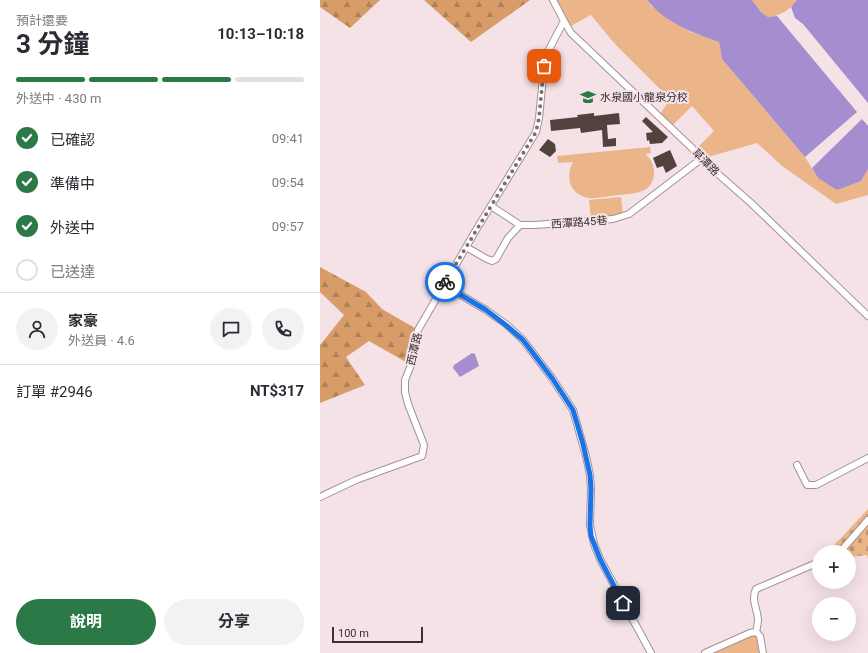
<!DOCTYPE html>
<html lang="zh-TW">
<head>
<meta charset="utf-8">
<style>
	:root { --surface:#fff; --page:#f2f2f3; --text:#2b2b33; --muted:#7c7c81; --line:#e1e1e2; --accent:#2c7948 }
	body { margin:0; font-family:Roboto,"Noto Sans TC",sans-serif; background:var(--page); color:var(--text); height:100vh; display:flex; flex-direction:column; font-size:15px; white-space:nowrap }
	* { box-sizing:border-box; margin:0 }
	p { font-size:13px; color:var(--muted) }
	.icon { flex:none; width:22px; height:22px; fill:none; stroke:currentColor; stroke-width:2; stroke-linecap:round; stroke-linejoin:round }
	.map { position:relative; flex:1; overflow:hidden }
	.panel { display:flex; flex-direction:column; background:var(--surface); width:320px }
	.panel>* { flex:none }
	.tools { position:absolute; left:492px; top:545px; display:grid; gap:8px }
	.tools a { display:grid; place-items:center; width:44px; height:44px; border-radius:50%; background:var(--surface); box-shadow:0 4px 16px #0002; font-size:20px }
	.scale { position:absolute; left:12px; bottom:10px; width:91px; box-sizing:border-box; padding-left:4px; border:2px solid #383032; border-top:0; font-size:11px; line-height:14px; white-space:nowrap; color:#383032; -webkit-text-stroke:3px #f5e2e7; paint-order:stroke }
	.pin { position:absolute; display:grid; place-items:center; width:34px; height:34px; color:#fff; margin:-17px; border-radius:8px; box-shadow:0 2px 6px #0006 }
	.courier { position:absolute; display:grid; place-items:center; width:40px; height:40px; margin:-20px; border:3px solid #1a73e8; border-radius:50%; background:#fff; color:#222; box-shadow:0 1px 5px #0007 }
	.head em { font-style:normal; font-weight:700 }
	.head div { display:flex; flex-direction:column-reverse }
	.head { display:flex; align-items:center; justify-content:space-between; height:68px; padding:0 16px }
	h1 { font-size:26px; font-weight:700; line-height:30px }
	.bar { display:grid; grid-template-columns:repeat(4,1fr); gap:6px 4px; align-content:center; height:48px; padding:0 16px }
	.bar i { height:5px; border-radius:3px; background:var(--line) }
	.bar .current { background:var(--accent) }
	.bar p { grid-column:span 4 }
	.line { display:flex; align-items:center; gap:10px; padding:0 16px; border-top:1px solid var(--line) }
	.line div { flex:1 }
	.round { display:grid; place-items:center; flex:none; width:42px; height:42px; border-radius:21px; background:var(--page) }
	ol { padding:0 16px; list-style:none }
	li { display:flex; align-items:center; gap:12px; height:44px }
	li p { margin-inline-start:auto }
	li .icon { padding:4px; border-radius:50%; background:var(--accent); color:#fff; stroke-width:4 }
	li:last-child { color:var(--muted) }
	li i { width:22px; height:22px; border:2px solid var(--line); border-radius:50% }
	.button { display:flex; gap:8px; margin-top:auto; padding:8px 16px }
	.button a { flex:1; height:46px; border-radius:24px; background:var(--accent); color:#fff; font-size:16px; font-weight:700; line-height:46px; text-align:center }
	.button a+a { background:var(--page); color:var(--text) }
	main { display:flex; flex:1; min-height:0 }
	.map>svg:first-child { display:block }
	.green { fill:#ebb589 }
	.forest { fill:url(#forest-firs) }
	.cemetery { fill:url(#cemetery-stones) }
	.water { fill:#a48ed0 }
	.building { fill:#51423f }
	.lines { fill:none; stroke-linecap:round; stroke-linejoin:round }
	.minor-casing { stroke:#a39196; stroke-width:8 }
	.minor { stroke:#fff; stroke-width:6 }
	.done { stroke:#7a6e71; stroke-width:4; stroke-dasharray:0 7.2 }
	.route { stroke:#1a73e8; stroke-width:5 }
	.labels { text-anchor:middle; stroke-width:4; stroke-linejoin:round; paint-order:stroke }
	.poi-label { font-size:11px; fill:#383032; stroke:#f5e2e7; text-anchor:start }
	.street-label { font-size:11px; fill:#383032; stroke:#f5e2e7 }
</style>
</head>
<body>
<main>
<section class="panel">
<div class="head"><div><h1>3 分鐘</h1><p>預計還要</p></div><em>10:13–10:18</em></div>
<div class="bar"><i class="current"></i><i class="current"></i><i class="current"></i><i></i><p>外送中 · 430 m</p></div>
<ol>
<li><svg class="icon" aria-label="check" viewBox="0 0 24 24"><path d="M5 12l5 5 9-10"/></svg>已確認<p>09:41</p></li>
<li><svg class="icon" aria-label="check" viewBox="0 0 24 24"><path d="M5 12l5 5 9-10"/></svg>準備中<p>09:54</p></li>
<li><svg class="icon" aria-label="check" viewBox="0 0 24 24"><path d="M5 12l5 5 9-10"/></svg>外送中<p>09:57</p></li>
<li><i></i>已送達</li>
</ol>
<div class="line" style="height:72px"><a class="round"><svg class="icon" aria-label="person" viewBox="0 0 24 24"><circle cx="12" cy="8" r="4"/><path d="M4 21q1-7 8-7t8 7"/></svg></a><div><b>家豪</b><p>外送員 · 4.6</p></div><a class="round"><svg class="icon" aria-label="chat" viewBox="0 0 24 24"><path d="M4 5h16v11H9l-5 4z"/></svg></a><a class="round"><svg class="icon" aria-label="phone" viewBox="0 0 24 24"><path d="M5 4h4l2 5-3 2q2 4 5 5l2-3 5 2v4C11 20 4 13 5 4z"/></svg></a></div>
<div class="line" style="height:52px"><div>訂單 #2946</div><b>NT$317</b></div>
<div class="button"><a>說明</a><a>分享</a></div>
</section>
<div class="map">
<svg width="548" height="653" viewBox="0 0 548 653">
	<defs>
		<pattern id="forest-firs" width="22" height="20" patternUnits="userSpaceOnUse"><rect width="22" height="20" fill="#d89c69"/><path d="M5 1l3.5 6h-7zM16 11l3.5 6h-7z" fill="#b08057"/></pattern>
		<pattern id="cemetery-stones" width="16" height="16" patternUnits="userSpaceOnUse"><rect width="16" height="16" fill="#ebb589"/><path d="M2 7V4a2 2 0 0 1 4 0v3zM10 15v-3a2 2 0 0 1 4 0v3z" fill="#bf9471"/></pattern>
	</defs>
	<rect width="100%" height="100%" fill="#f5e2e7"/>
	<path class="green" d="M233 0H327L331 6 371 32 399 42 402 59 485 157 498 178 541 181 548 169V195L516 204 462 166 437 143 381 159 374 151 394 131 372 106 350 128 338 117 350 99 294 43 271 15 247 28Z
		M432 0H477C470 10 460 16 448 17L441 12Z
		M330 147 331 153 325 154C336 162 338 180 326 189 318 194 308 194 299 195 289 196 277 199 268 198 249 194 245 177 253 162L238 163 237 156Z
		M301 197 303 215 271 218 269 200Z
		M436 632 439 653H385Z"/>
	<path class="forest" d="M0 0H60L30 28 0 7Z
		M104 0H210L151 42Z
		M0 267 46 292 62 309 98 330 91 365 49 341 26 357 45 385 0 403V344H1L24 315 0 292Z"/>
	<path class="cemetery" d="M548 509V559L547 555 529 557V552H506L520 539Z"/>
	<path class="water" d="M327 0H432L441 12 448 17 457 16 537 112 485 157 402 59 399 42C373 33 344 22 327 0Z
		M477 0H548V103L483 24 475 18 471 7Z
		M542 119 548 126V169L541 181 517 190 498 178 492 168Z
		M152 353 155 354 159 366 140 377 133 368 134 365Z"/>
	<path class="building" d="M274 113V116L299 113 300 124 287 125 288 139 296 138V146L283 147 282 130 261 133 260 128 231 131 230 120 258 117 257 115Z
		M326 117 348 137 342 143 330 144 329 140 327 141 326 133 333 132 322 121Z
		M228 139 235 144 236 151 230 157 219 150Z
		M350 150 357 166 346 173 343 166 337 168 333 158Z"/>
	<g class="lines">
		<defs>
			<path id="minor" d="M233 0 244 21 251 33 372 148 381 159 431 203 548 316
				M171 206 200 225H215L293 219 309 214 381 159
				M146 247 167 259 172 261 176 259 188 238 200 225
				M124 285 166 310 187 325 203 340 232 378 253 410 266 456 270 475 271 489 270 525 274 544 280 559 331 653
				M477 465 487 485H496L548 458
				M0 497 36 480 102 456 104 445 88 404 85 392V380L91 365 98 330 156 230 216 132 219 118 225 57 244 21
				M520 552 548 520
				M436 632C437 628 438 623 438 619 437 608 431 600 436 589L499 562
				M385 653 430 633 436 632 440 636 443 653"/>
		</defs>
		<use href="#minor" class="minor-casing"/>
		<use href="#minor" class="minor"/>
	</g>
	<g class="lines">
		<path class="done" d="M125 282 216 132 219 118 224 66"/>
		<path class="route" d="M125 282 124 285 166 310 187 326 203 340 232 378 253 410 263 444 270 475 271 489 270 525 271 536 280 559 303 603"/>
	</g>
	<defs>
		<symbol id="school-bare" viewBox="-9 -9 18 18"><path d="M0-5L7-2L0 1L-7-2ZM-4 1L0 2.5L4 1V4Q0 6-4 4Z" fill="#2c7948" stroke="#f5e2e7" stroke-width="2.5" paint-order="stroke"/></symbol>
	</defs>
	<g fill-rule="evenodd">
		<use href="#school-bare" x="257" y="86" width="22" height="22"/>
	</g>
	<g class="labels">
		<g class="poi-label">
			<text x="280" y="101">水泉國小龍泉分校</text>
		</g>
		<g class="street-label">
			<text transform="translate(386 162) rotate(45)" y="4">草潭路</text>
			<text transform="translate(259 222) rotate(-4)" y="4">西潭路45巷</text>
			<text transform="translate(94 349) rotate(-77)" y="4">西潭路</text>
		</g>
	</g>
</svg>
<div class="tools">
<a>+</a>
<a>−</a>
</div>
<div class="scale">100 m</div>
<div class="pin" style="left:224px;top:66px;background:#ea580c"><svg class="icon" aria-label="bag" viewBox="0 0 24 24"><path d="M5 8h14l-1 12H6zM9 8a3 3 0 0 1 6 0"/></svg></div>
<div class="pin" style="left:303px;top:603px;background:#1f2937"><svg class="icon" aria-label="home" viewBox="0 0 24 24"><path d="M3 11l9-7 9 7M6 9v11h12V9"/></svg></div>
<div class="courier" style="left:125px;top:282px"><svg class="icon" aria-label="bike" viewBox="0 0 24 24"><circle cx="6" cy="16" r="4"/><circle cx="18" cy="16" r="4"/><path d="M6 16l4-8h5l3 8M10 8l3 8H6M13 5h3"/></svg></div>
</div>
</main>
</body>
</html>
